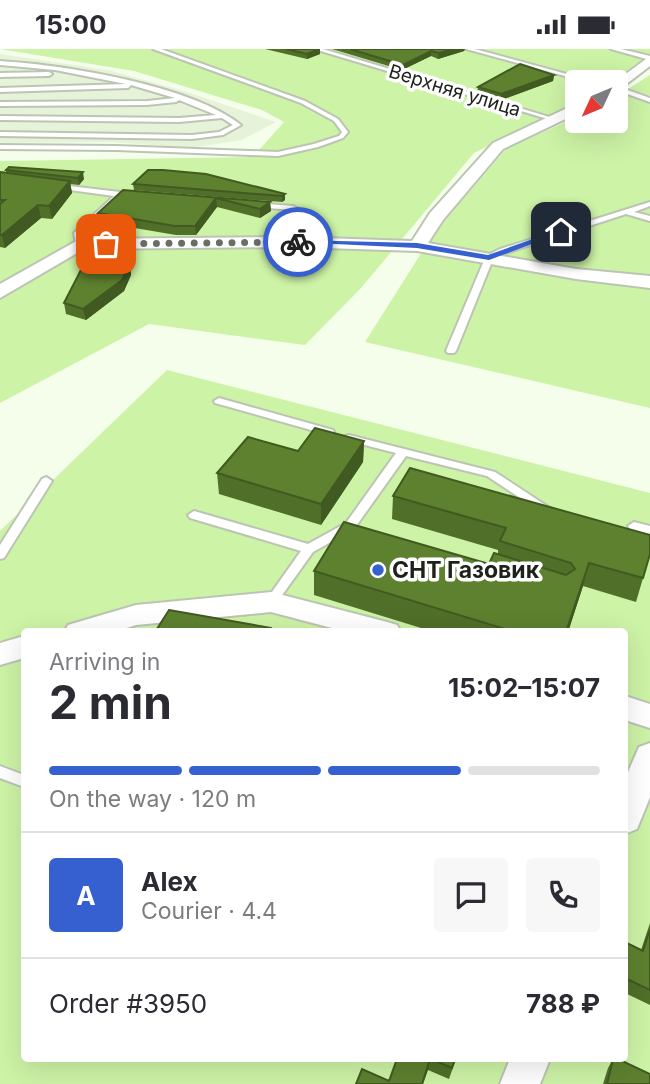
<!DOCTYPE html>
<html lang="en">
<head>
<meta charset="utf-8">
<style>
	:root { --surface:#fff; --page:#f7f7f7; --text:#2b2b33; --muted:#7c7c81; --line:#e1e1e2; --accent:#3660d0 }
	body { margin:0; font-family:Inter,sans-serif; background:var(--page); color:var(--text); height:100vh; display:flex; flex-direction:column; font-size:26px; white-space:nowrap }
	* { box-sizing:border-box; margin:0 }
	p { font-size:23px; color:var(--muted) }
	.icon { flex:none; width:38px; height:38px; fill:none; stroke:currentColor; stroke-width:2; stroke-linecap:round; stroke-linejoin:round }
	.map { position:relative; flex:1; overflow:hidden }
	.side { position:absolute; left:21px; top:579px; width:607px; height:434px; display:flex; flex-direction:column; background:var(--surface); border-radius:7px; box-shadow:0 7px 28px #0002 }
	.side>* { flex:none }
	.needle { width:46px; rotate:226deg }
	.buttons { position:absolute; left:565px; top:21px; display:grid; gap:14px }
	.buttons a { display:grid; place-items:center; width:63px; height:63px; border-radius:7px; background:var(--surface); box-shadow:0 7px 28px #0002; font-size:35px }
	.pin { position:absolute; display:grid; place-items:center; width:60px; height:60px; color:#fff; margin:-30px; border-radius:14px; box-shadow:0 4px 10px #0006 }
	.courier { position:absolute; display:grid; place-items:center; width:70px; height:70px; margin:-35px; border:5px solid #3660d0; border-radius:50%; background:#fff; color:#222; box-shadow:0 2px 9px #0007 }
	.overview em { font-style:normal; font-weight:700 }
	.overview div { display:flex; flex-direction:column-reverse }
	.overview { display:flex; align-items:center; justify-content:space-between; height:119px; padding:0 28px }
	h1 { font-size:46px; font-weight:700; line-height:52px }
	.bar { display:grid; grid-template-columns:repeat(4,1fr); gap:10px 7px; align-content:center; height:84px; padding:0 28px }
	.bar i { height:9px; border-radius:5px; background:var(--line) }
	.bar .selected { background:var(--accent) }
	.bar p { grid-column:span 4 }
	.line { display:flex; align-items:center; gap:18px; padding:0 28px; border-top:2px solid var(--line) }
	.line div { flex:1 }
	.round { display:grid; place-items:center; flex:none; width:74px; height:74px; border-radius:7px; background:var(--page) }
	.status { display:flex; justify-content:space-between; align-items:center; height:49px; padding:0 35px; background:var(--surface); direction:ltr }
	.status svg { height:19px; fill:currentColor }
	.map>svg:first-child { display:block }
	.built { fill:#e6f3d9 }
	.green { fill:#cdf3a6; fill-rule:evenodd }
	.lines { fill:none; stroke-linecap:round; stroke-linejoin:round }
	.lane-casing { stroke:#bcc5b3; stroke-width:4 }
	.street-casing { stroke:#bcc5b3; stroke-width:4 }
	.lane { fill:#fff; fill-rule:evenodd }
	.street { fill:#fff; fill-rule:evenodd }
	.wall { fill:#506f28 }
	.shaded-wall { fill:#415a21 }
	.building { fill:#5d812f; stroke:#415a21; stroke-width:2 }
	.route { fill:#3660d0 }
	.done { stroke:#6a6f64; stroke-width:7; stroke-dasharray:0 12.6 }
	.poi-dot { fill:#3660d0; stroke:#fff; stroke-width:2.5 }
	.labels { text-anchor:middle; stroke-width:7; stroke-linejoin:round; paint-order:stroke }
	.far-street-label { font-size:19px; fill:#1f221c; stroke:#fff }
	.poi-label { font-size:23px; font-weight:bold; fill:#1f221c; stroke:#fff; text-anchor:start }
</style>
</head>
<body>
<div class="status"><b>15:00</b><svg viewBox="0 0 49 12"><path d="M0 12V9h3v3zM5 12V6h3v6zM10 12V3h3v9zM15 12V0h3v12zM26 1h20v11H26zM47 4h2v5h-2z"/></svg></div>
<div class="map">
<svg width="650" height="1035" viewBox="0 0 650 1035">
	<rect width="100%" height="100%" fill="#f4feeb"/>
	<path class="built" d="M0 5 108 21 184 42 276 73 242 91 190 99 109 93 0 94Z"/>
	<path class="green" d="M0 0H650V5L611 33H578L577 53 474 104 361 239 305 296 149 275 0 354V112L253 108 284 73 262 61 134 22Z
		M650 26V359L365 293 434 184 507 99 577 68 578 72H616V48Z
		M167 321 650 444V1035H0V482ZM24 583H625V1010H24Z"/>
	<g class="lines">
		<defs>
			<path id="lane" d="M153 0H161L305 52 338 70 348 83 343 89 318 98 278 107 116 101 0 100V96L116 97 278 103 314 95 339 87 342 83 334 72 301 54Z
				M314 0H323L556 70 551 71Z
				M466 0H475L596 33H587Z
				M611 0H621L650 7V11Z
				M0 12C65 16 191 36 241 76L223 86 192 90 0 87V83L192 86 219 83 233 76 222 69 179 73 0 71V67L179 69 216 66 179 51 176 53 147 56 0 57V53L147 52 175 49 131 36 128 39 0 43V39L126 35 55 21 0 16Z
				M0 24 49 23 52 25 49 27 0 28Z
				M616 37 650 49V53L616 41Z
				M52 135 120 143 124 145 82 185 84 195 80 197 76 195 74 184 114 147 55 139H52Z
				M650 153V157L634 163 650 167V172L626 165 506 204 493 210 456 302 454 304H448L446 302 486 207 500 200Z
				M253 154 293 157 297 159 293 161 256 158H253Z
				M219 349 333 381 334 383 329 386 215 354 214 352Z
				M349 386 495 423 556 463 554 466H546L487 427 406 407 354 480 313 503 275 556H267L265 553 267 550 301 502 190 469 188 466 194 462 308 495 346 474 396 404 345 391 344 389 345 387Z
				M46 428 52 432 4 509 0 510V496L42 430Z
				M634 473 650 477V485L630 480 628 477Z
				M0 717 24 726V738L0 729Z"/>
			<path id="street" d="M650 7V17L616 43 615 33Z
				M578 54V64L503 100 443 171 428 194 576 220 650 227V239L576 230 417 202 294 198 84 200 0 249V235L80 190 294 188 412 192 430 164 493 94Z
				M271 543 387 573 397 576 401 583H347L271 563 136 576 114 583H64L68 576 136 556Z
				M24 587V609L0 616V594Z
				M625 647 650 655V679L625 671Z
				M650 694V748L637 780 625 785V730L639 698Z
				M510 1010H550L540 1035H500Z"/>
		</defs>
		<use href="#lane" class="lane-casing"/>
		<use href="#street" class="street-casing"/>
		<use href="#lane" class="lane"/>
		<use href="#street" class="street"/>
	</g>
	<path class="wall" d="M265 0H320V5L307 10Z
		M332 0H465L464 2 438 10 431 7 402 21Z
		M554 26 553 32 501 51 477 44 478 38Z
		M6 121 84 130 79 136 70 135 72 144 52 170 41 169 5 199 0 198V123L6 124Z
		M133 135 285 145V151L282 153 134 141Z
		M123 141 270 153 271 162 260 169 217 158 196 186H176L99 173 98 164Z
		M130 215 131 226 124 242 86 271 66 265 64 254Z
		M364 392 363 413 321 476 219 445 217 424 298 402Z
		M393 447 650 505 636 553 583 537 568 583H434L314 546V522L489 515 498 505V501L392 470Z
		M650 874V956L625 944V893L641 901Z
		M397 1010H456L449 1030 428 1021Z
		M613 1010 650 1035H603L608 1019Z"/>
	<path class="shaded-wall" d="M320 0V5L307 10V5Z
		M453 0H465L464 2 438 10 439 4Z
		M431 2V7L402 21 403 16Z
		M554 26 553 32 501 51V45Z
		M83 123 84 130 79 136 78 129Z
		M70 132 72 144 52 170 49 157Z
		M285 145V151L282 153V147Z
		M216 149 217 158 196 186 195 177Z
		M270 153 271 162 260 169V160Z
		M38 156 41 169 5 199 2 186Z
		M130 215 131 226 124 242 86 271 83 260Z
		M364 392 363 413 321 476V455Z
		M589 514 583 537 568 583H566Z
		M430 1010 428 1021 423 1035H422Z"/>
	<path class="building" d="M286 0H319L307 5Z
		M350 0H453L439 4 431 2 403 16Z
		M520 15 554 26 501 45 478 38Z
		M9 118 83 123 78 129 6 121Z
		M148 121H163L206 125 285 145 282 147 133 135Z
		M0 123 70 132 49 157 38 156 2 186H0V155L5 151H0Z
		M123 141 270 153 260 160 216 149 195 177H175L98 164Z
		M85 213 130 215 122 231 83 260 64 254Z
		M315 379 364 392 321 455 217 424 248 388 298 402Z
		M410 419 650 486V505L643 529 589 514 566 583H515L314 522 344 473 489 515 494 504 566 526 575 520 571 514 500 492 506 479 393 447Z
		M169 561 271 579 270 583H155Z
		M650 880V941L625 929V893L643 902Z
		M397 1010H430L422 1035H356L362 1020 389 1032Z
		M431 1010H455L452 1019Z
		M613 1010H618L650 1025V1035H607Z"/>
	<path class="route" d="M558 181 564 183 489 211 417 199 294 193 298 191 417 194 488 206Z"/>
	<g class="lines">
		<path class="done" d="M106 195 298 193"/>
	</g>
	<circle class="poi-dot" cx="378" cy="521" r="7"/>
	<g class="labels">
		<g class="far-street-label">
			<text transform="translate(455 41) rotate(17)" y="7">Верхняя улица</text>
		</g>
		<g class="poi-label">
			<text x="392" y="529">СНТ Газовик</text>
		</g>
	</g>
</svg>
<div class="buttons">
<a><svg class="needle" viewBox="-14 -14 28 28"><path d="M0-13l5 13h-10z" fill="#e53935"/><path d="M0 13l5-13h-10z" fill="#7c7c81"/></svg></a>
</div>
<div class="pin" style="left:106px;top:195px;background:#ea580c"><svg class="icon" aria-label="bag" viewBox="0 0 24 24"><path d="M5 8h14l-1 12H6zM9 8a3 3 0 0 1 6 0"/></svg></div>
<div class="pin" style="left:561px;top:183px;background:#1f2937"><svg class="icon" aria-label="home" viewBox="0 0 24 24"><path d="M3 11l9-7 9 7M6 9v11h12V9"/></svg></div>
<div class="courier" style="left:298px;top:193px"><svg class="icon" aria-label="bike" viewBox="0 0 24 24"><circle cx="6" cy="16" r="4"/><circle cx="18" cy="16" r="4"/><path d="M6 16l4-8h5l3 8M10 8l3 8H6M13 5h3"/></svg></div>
<section class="side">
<div class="overview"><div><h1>2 min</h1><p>Arriving in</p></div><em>15:02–15:07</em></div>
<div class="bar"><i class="selected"></i><i class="selected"></i><i class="selected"></i><i></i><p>On the way · 120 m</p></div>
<div class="line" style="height:126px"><b class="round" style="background:var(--accent);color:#fff">A</b><div><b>Alex</b><p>Courier · 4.4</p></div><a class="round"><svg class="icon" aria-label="chat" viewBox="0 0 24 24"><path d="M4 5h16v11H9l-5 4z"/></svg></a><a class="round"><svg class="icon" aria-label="phone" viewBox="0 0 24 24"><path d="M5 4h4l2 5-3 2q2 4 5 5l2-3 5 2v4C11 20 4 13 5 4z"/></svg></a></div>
<div class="line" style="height:91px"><div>Order #3950</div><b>788 ₽</b></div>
</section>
</div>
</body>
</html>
